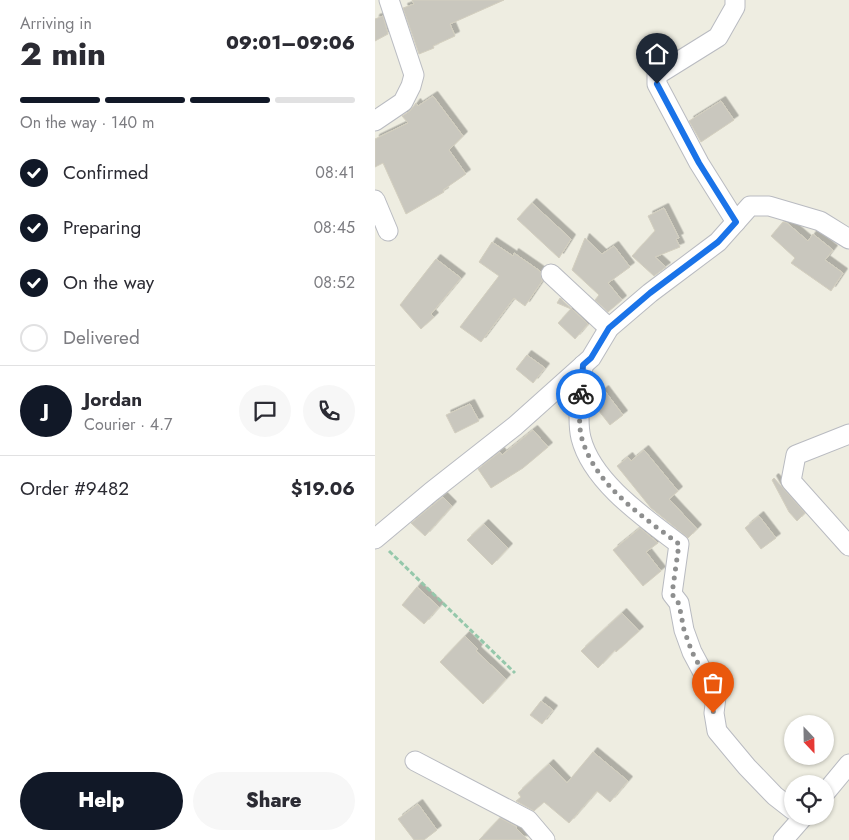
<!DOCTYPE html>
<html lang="en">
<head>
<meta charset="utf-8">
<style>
	:root { --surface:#fff; --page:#f7f7f7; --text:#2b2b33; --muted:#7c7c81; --line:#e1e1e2; --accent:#111827 }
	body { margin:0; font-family:Jost,sans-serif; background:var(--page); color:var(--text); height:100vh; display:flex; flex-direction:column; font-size:19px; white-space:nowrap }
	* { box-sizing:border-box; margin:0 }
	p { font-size:16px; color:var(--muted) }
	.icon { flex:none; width:28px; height:28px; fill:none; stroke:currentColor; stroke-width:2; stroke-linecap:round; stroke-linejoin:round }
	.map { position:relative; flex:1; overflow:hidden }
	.details { display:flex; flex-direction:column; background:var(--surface); width:375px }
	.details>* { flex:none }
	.needle { width:32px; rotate:158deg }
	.tools { position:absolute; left:409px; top:715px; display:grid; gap:10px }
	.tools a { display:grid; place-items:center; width:50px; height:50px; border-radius:50%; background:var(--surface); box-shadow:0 1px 4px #0004; font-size:25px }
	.pin { position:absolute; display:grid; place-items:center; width:42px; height:42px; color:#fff; margin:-51px -21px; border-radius:50% 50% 50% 0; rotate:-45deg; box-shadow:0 0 5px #0007 }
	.pin .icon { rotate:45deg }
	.courier { position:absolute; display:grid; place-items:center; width:50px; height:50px; margin:-25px; border:4px solid #1a73e8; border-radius:50%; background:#fff; color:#222; box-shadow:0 1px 6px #0007 }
	.overview em { font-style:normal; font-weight:800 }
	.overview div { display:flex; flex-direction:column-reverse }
	.overview { display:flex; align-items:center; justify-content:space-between; height:85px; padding:0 20px }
	h1 { font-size:32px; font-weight:800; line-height:38px }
	.bar { display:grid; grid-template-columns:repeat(4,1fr); gap:8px 5px; align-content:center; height:60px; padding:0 20px }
	.bar i { height:6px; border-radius:4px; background:var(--line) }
	.bar .on { background:var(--accent) }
	.bar p { grid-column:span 4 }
	.line { display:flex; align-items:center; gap:12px; padding:0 20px; border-top:1px solid var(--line) }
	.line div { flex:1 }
	.round { display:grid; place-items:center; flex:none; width:52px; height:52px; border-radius:26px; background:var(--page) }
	ol { padding:0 20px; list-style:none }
	li { display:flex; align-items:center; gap:15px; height:55px }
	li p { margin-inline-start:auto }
	li .icon { padding:5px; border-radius:50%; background:var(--accent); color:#fff; stroke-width:4 }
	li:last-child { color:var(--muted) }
	li i { width:28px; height:28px; border:2px solid var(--line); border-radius:50% }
	.primary-button { display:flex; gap:10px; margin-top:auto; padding:10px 20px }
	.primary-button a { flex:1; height:58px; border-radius:30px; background:var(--accent); color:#fff; font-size:20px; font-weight:800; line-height:58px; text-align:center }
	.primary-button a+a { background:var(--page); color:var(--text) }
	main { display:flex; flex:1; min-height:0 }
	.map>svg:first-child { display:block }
</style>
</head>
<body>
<main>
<section class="details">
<div class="overview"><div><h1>2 min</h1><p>Arriving in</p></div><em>09:01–09:06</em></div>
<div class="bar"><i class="on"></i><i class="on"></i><i class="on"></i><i></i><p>On the way · 140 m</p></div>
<ol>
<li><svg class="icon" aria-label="check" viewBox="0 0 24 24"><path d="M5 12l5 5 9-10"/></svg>Confirmed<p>08:41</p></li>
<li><svg class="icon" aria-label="check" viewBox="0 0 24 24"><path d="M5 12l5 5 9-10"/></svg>Preparing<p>08:45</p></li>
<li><svg class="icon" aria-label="check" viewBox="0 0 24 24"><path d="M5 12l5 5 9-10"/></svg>On the way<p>08:52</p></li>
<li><i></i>Delivered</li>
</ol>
<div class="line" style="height:90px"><b class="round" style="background:var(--accent);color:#fff">J</b><div><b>Jordan</b><p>Courier · 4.7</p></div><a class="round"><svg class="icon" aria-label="chat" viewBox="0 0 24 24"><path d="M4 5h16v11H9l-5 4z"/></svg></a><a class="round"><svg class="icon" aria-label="phone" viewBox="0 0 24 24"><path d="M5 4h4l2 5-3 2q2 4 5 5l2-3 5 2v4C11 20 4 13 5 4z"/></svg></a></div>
<div class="line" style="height:65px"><div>Order #9482</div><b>$19.06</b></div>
<div class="primary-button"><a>Help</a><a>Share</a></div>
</section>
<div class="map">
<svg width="474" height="840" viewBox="0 0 474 840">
	<defs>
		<filter id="shadow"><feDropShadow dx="4.5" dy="-4.5" stdDeviation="0" flood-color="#0004"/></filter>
	</defs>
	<rect width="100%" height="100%" fill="#eeede1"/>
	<g fill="#c9c7be" stroke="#d3cfbf" filter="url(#shadow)">
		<polygon points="37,0 129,0 75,24 80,36 58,46 59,48 44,54 28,8 39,4"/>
		<polygon points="8,16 13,34 0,41 0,19"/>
		<polygon points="58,96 88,136 74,150 91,174 68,190 69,192 31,214 8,163 0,167 0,139 33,123 27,116 35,111 41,103 43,106"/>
		<polygon points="346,101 359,120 326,142 314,121"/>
		<polygon points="157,203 196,239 184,258 142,219"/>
		<polygon points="289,208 304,238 301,239 305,247 280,257 291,267 279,276 257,256 280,231 273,216"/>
		<polygon points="408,222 412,223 433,241 438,234 458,250 450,260 468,273 456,291 416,263 420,258 396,236"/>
		<polygon points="210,238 227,254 239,246 255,267 233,283 247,300 233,312 220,300 224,295 197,270"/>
		<polygon points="117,242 138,256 139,253 165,271 167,281 150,306 139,298 106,342 85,327 124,276 104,262"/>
		<polygon points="61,259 86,278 56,314 59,317 46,329 25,305"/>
		<polygon points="185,298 213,324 200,339 183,323 196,309 182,303"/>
		<polygon points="152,355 170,368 158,383 141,369"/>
		<polygon points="229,390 248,415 235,425 216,401"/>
		<polygon points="95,404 104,421 80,433 71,415"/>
		<polygon points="158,430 173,447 148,468 116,488 103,469 125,452 127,455"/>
		<polygon points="269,450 303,491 294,499 322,529 313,538 276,508 242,466 253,457 256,461"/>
		<polygon points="399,478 430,513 422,521 414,512 397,480"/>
		<polygon points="68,497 77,506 50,536 36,523"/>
		<polygon points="384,516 401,538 386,549 370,528"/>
		<polygon points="109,524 133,548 117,565 92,540"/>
		<polygon points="265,528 283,543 271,552 286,571 268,586 238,550"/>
		<polygon points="42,587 64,607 49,624 27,605"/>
		<polygon points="247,613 264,631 241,652 240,650 223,668 206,651"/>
		<polygon points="90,636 103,649 101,651 131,679 108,704 65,662"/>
		<polygon points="166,701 178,710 167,724 155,715"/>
		<polygon points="218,752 253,781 235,802 222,791 194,823 169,802 159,811 141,801 146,797 143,793 174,764 192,783"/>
		<polygon points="43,804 62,830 49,840 39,840 23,819"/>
		<polygon points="125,818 142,827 141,828 153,840 104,840"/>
	</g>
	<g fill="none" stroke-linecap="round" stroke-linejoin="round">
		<defs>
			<g id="street">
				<polyline points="360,0 360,7 343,37 282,75 282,84 324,163 361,222"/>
				<polyline points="0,121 28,102 36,86 39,75 14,0"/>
				<polyline points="0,200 13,231"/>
				<polyline points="176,274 234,328"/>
				<path d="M208,365C207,387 201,417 206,438C217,482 270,518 304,544L297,594L304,603L309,630L317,652L341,697L339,713L342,731L372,767L400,796L418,810"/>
				<polyline points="474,434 421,455 416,481 474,546"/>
				<polyline points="0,539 56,492 140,426 216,358 234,328 275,293 343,242 375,206 394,206 445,221 474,239"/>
				<polyline points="40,761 153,820 170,840"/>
				<polyline points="450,793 474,764"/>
				<polyline points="408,840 429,816"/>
			</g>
		</defs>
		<use href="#street" stroke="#b9bbc1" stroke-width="21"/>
		<polyline stroke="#95c8ab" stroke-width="3" stroke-dasharray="5 2.5" stroke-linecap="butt" points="14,551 140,673"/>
		<use href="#street" stroke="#fff" stroke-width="19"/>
	</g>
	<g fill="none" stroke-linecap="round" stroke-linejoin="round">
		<path stroke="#8e8f8f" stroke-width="5" stroke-dasharray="0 9" d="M206,394C205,408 203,425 207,439C221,486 267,516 304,544L297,594L304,604L309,630L317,652L341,697L338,713"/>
		<polyline stroke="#1a73e8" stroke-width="6" points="206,394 208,365 216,358 234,328 275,293 343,242 361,222 324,163 282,84"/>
	</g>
</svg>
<div class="tools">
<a><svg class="needle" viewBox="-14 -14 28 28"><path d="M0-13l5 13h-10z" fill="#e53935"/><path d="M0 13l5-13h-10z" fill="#7c7c81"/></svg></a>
<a><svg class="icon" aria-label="locate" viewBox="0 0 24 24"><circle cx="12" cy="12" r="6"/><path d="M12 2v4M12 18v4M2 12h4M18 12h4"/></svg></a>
</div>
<div class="pin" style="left:338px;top:713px;background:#ea580c"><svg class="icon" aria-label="bag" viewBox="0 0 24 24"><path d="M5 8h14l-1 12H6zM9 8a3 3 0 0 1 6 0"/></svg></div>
<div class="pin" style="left:282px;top:84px;background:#1f2937"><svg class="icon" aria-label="home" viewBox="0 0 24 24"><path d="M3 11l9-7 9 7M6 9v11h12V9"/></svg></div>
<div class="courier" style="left:206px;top:394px"><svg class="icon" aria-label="bike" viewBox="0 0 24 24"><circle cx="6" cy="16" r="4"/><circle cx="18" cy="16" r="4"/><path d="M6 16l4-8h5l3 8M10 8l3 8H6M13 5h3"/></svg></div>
</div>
</main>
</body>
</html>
